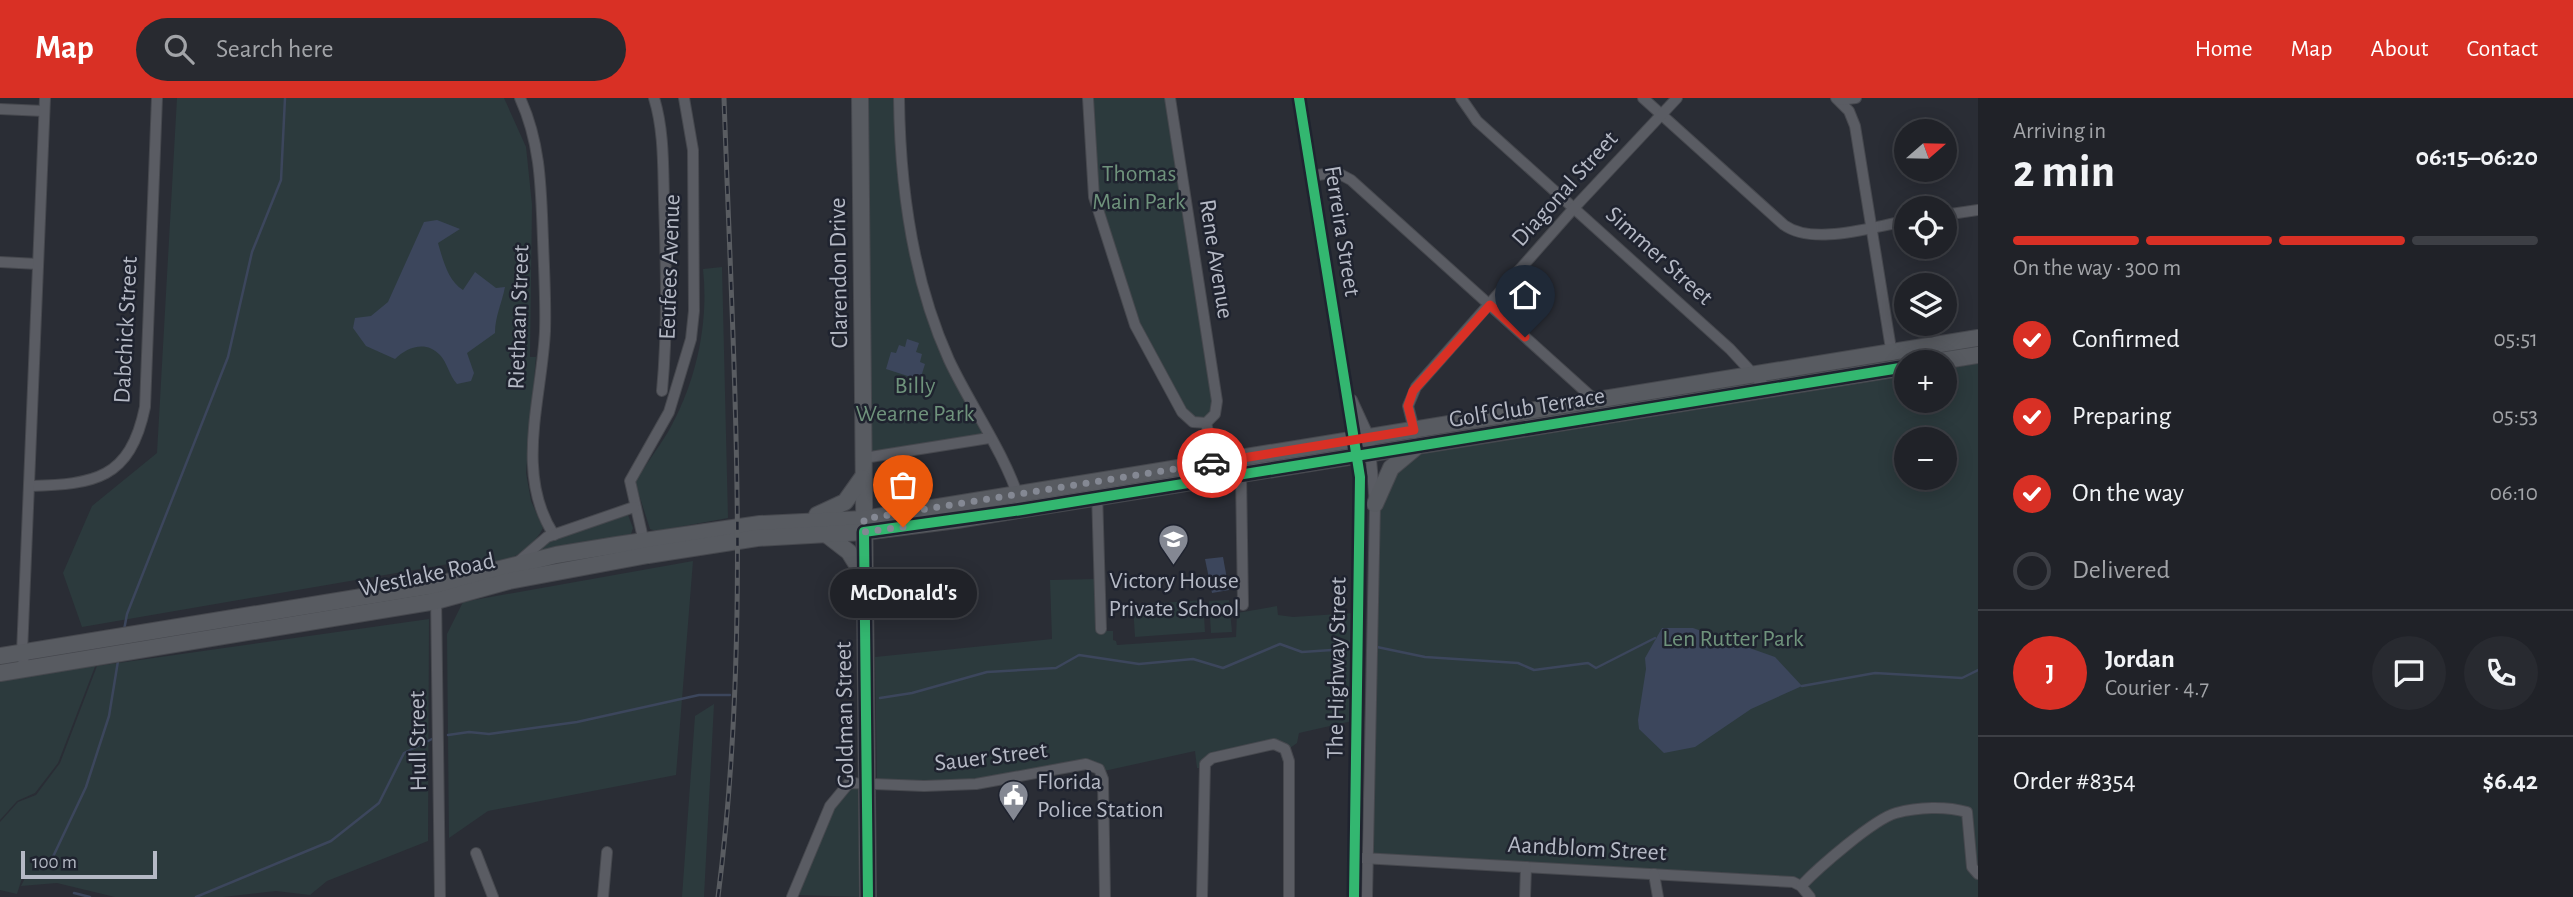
<!DOCTYPE html>
<html lang="en">
<head>
<meta charset="utf-8">
<style>
	:root { --surface:#202228; --page:#282a30; --text:#f1f3f6; --muted:#a2a4a8; --line:#3d3f45; --accent:#d93025 }
	body { margin:0; font-family:"Alegreya Sans",sans-serif; background:var(--page); color:var(--text); height:100vh; display:flex; flex-direction:column; font-size:26px; white-space:nowrap }
	* { box-sizing:border-box; margin:0 }
	p { font-size:23px; color:var(--muted) }
	.icon { flex:none; width:38px; height:38px; fill:none; stroke:currentColor; stroke-width:2; stroke-linecap:round; stroke-linejoin:round }
	.map { position:relative; flex:1; overflow:hidden }
	.panel { display:flex; flex-direction:column; background:var(--surface); width:595px }
	.panel>* { flex:none }
	.needle { width:46px; rotate:70deg }
	.tools { position:absolute; left:1894px; top:21px; display:grid; gap:14px }
	.tools a { display:grid; place-items:center; width:63px; height:63px; border-radius:50%; background:var(--surface); box-shadow:0 4px 18px #0003,0 0 0 2px var(--line); font-size:35px }
	.scale { position:absolute; left:21px; bottom:18px; width:136px; box-sizing:border-box; padding-left:7px; border:4px solid #b5b9c5; border-top:0; font-size:19px; line-height:24px; white-space:nowrap; color:#b5b9c5; -webkit-text-stroke:5px #1f232f; paint-order:stroke }
	.pin { position:absolute; display:grid; place-items:center; width:60px; height:60px; color:#fff; margin:-72px -30px; border-radius:50% 50% 50% 0; rotate:-45deg; box-shadow:0 0 7px #0007 }
	.pin .icon { rotate:45deg }
	.courier { position:absolute; display:grid; place-items:center; width:70px; height:70px; margin:-35px; border:5px solid #d93025; border-radius:50%; background:#fff; color:#222; box-shadow:0 2px 9px #0007 }
	.bubble { position:absolute; height:49px; border-radius:24px; background:var(--surface); box-shadow:0 4px 18px #0003,0 0 0 2px var(--line); font-size:23px; font-weight:600; line-height:49px; text-align:center }
	.overview em { font-style:normal; font-weight:600 }
	.overview div { display:flex; flex-direction:column-reverse }
	.overview { display:flex; align-items:center; justify-content:space-between; height:119px; padding:0 35px }
	h1 { font-size:46px; font-weight:600; line-height:52px }
	.bar { display:grid; grid-template-columns:repeat(4,1fr); gap:10px 7px; align-content:center; height:84px; padding:0 35px }
	.bar i { height:9px; border-radius:5px; background:var(--line) }
	.bar .active { background:var(--accent) }
	.bar p { grid-column:span 4 }
	.line { display:flex; align-items:center; gap:18px; padding:0 35px; border-top:2px solid var(--line) }
	.line div { flex:1 }
	.round { display:grid; place-items:center; flex:none; width:74px; height:74px; border-radius:37px; background:var(--page) }
	ol { padding:0 35px; list-style:none }
	li { display:flex; align-items:center; gap:21px; height:77px }
	li p { margin-inline-start:auto }
	li .icon { padding:7px; border-radius:50%; background:var(--accent); color:#fff; stroke-width:4 }
	li:last-child { color:var(--muted) }
	li i { width:38px; height:38px; border:4px solid var(--line); border-radius:50% }
	header { display:flex; align-items:center; gap:42px; box-sizing:border-box; height:98px; padding:0 35px; background:var(--accent); color:#fff }
	header strong { font-size:33px }
	nav { display:flex; gap:38px; margin-inline-start:auto; font-size:24px }
	.search { width:490px; height:63px; background:var(--page); display:flex; align-items:center; gap:18px; box-sizing:border-box; padding:0 24px; border-radius:38px; color:var(--muted); font-size:26px }
	main { display:flex; flex:1; min-height:0 }
	.map>svg:first-child { display:block }
</style>
</head>
<body>
<header>
<strong>Map</strong>
<div class="search"><svg class="icon" aria-label="search" viewBox="0 0 24 24"><circle cx="10" cy="10" r="6"/><path d="M15 15l6 6"/></svg>Search here</div>
<nav><a>Home</a><a>Map</a><a>About</a><a>Contact</a></nav>
</header>
<main>
<div class="map">
<svg width="1978" height="799" viewBox="0 0 1978 799">
	<rect width="100%" height="100%" fill="#2a2d35"/>
	<g fill="#2c3a3d" fill-rule="evenodd">
		<path d="M177,0H504L526,49L532,107L530,259H536L526,375L531,403L543,430C527,460 501,464 471,473L466,463L82,529L63,475L92,408L157,355Z"/>
		<polygon points="864,0 896,0 910,154 985,338 869,357"/>
		<polygon points="1091,0 1166,0 1214,308 1207,321 1190,319 1146,244 1098,100"/>
		<path d="M722,169L728,420L656,433L650,431L635,384C645,367 658,351 668,334C696,285 709,226 703,171Z"/>
		<path d="M1978,262V799H1813L1804,786L1371,757L1378,406L1386,384L1410,357L1906,274V303H1944V267ZM1906,341H1944V380H1906Z"/>
		<polygon points="628,417 633,430 631,436 536,454 544,445"/>
		<polygon points="693,463 676,677 488,713 449,740 447,536 463,504"/>
		<polygon points="1097,481 1104,533 1113,533 1113,542 1116,543 1117,547 1236,539 1237,515 1277,508 1278,517 1293,519 1353,515 1352,623 1299,635 1297,645 1290,650 1285,646 1205,661 1199,670 1197,670 1195,653 1104,673 1101,669 975,683 877,683 875,559 1052,541 1050,482"/>
		<polygon points="1203,502 1205,534 1135,539 1133,507"/>
		<polygon points="1229,502 1232,534 1211,535 1209,503"/>
		<polygon points="429,521 428,743 327,783 310,797 276,793 223,799 115,799 57,785 21,788 25,780 23,777 17,796 0,792 0,724 18,704 36,697 60,665 97,568"/>
		<polygon points="96,566 58,665 35,695 17,703 0,722 0,582"/>
		<polygon points="714,606 704,799 682,799 695,618"/>
		<polygon points="862,688 863,799 796,797 832,710 846,691"/>
	</g>
	<g fill="#3c465c">
		<path d="M437,122L460,131L438,145C443,162 448,183 463,192L475,174L496,190L505,189C502,205 495,218 495,235L467,255L474,275L471,283L457,286C449,277 447,264 440,257C426,242 407,249 395,261L366,248L353,230L355,220L371,218L388,204L424,124Z"/>
		<polygon points="907,241 919,245 916,254 922,256 920,264 925,266 920,282 886,271 891,254 896,255 899,247 905,249"/>
		<polygon points="1223,459 1229,492 1212,495 1205,461"/>
		<polygon points="1662,530 1693,530 1775,559 1802,588 1751,611 1695,649 1664,655 1639,631 1638,622 1646,571 1645,560"/>
	</g>
	<g fill="none" stroke-linecap="round" stroke-linejoin="round">
		<g stroke="#3c465c" stroke-width="2.5">
			<polyline points="124,532 127,516 228,259 252,154 281,82 285,0"/>
			<polyline points="1377,549 1425,559 1518,565 1534,572 1588,565 1596,570 1655,540"/>
			<polyline points="1802,588 1875,575 1962,580 1978,572"/>
			<polyline points="880,600 912,595 987,574 1056,570 1079,557 1139,566 1193,561 1223,570 1280,546 1302,554 1332,552"/>
			<polyline points="448,637 469,634 489,636 577,624 699,597 730,597"/>
			<polyline points="51,763 86,689 109,618 118,563"/>
			<polyline points="74,795 90,799"/>
			<polyline points="196,799 331,743 379,705 404,655 432,641"/>
		</g>
		<defs>
			<g id="street">
				<path d="M520,0C541,46 541,91 543,142C544,172 546,203 545,233C542,300 514,376 554,437"/>
				<path d="M654,0C664,32 663,68 664,101C666,165 668,229 662,293"/>
				<path d="M899,0C900,89 912,180 949,262C970,307 1004,354 1019,401"/>
				<polyline points="1088,0 1094,99 1135,227 1182,314 1193,324 1206,325 1219,380"/>
				<polyline points="1170,0 1217,303 1215,316 1206,325"/>
				<polyline points="1299,0 1360,379 1354,799"/>
				<polyline points="1461,0 1477,23 1730,251 1767,291"/>
				<path d="M1643,0L1784,127C1813,148 1871,129 1906,123"/>
				<polyline points="1836,0 1849,13 1855,28 1892,257"/>
				<polyline points="1839,2 1856,0"/>
				<polyline points="0,11 44,13"/>
				<polyline points="1312,78 1336,74 1351,82 1596,303"/>
				<polyline points="1944,117 1978,112"/>
				<polyline points="0,164 38,166"/>
				<polyline points="1352,302 1369,339 1375,406 1367,799"/>
				<polyline points="1415,335 1408,308 1416,289 1574,110 1677,0"/>
				<polyline points="864,360 989,340"/>
				<polyline points="1241,376 1243,507"/>
				<path d="M30,388C94,386 130,382 145,309L157,0"/>
				<polyline points="1097,394 1101,531"/>
				<polyline points="645,449 630,383 669,314 691,241 694,213 693,52 684,0"/>
				<polyline points="518,464 547,439 634,409"/>
				<polyline points="436,497 440,799"/>
				<polyline points="25,571 22,555 45,0"/>
				<polyline points="476,755 493,799"/>
				<polyline points="1362,760 1793,784 1801,788 1810,799"/>
				<polyline points="1654,776 1658,799"/>
				<path d="M1801,788C1818,770 1874,721 1896,715C1918,709 1946,708 1967,714L1972,769L1978,776"/>
				<polyline points="603,799 607,754"/>
				<polyline points="792,799 830,708 849,685 924,688 976,686 1086,666 1099,671 1103,681 1105,799"/>
				<polyline points="1202,799 1205,666 1212,660 1274,646 1285,651 1289,663 1289,799"/>
				<polyline points="1525,799 1526,769"/>
			</g>
			<g id="secondary">
				<polyline points="860,0 868,799"/>
				<polyline points="1934,264 1978,257"/>
				<polyline points="1375,406 1391,370 1415,350"/>
				<polyline points="817,417 845,404 862,380"/>
				<polyline points="827,437 849,454 864,478"/>
				<polyline points="0,558 435,487 556,457 617,447 760,426 864,421 1978,240"/>
				<polyline points="0,575 436,503 509,483 648,457 757,440 864,434 957,422 1906,269"/>
			</g>
		</defs>
		<use href="#street" stroke="#46484e" stroke-width="12"/>
		<use href="#secondary" stroke="#46484e" stroke-width="18"/>
		<use href="#street" stroke="#5a5c63" stroke-width="10"/>
		<use href="#secondary" stroke="#585b61" stroke-width="16"/>
		<defs>
			<path id="rail" d="M718,799C752,534 733,266 724,0"/>
		</defs>
		<use href="#rail" stroke="#595c61" stroke-width="5"/>
		<use href="#rail" stroke="#1f232f" stroke-width="2.5" stroke-dasharray="8" stroke-linecap="butt"/>
		<defs>
			<g id="cycleway">
				<polyline points="1299,0 1360,379 1354,799"/>
				<polyline points="868,799 864,434 1022,412 1906,269"/>
			</g>
		</defs>
		<use href="#cycleway" stroke="#1f232f" stroke-width="15"/>
		<use href="#cycleway" stroke="#33b770" stroke-width="10"/>
	</g>
	<g fill="none" stroke-linecap="round" stroke-linejoin="round">
		<polyline stroke="#848893" stroke-width="7" stroke-dasharray="0 12.6" points="903,429 864,434 864,421 1212,365"/>
		<polyline stroke="#d93025" stroke-width="9" points="1212,365 1414,332 1408,308 1413,293 1490,207 1525,239"/>
	</g>
	<defs>
		<symbol id="school-pin" viewBox="-11 -11 22 30"><path d="M0 17L-7.5 6A9.5 9.5 0 1 1 7.5 6Z" fill="#848893" stroke="#1f232f"/><path d="M0-5L7-2L0 1L-7-2ZM-4 1L0 2.5L4 1V4Q0 6-4 4Z" fill="#fff"/></symbol>
		<symbol id="civic-pin" viewBox="-11 -11 22 30"><path d="M0 17L-7.5 6A9.5 9.5 0 1 1 7.5 6Z" fill="#848893" stroke="#1f232f"/><path d="M-.6-6.5H3V-4.5H.6V-3L4-1V1h2V6H-6V1h2V-1L-.6-3ZM-1.2 2.5V6h2.4V2.5Z" fill="#fff"/></symbol>
	</defs>
	<g fill-rule="evenodd">
		<use href="#school-pin" x="1156" y="424" width="35" height="47"/>
		<use href="#civic-pin" x="996" y="680" width="35" height="47"/>
	</g>
	<g text-anchor="middle" dominant-baseline="central" stroke-width="5" stroke-linejoin="round" paint-order="stroke">
		<g font-size="24" fill="#6f937c" stroke="#1f232f">
			<text x="1139" y="76">Thomas<tspan x="1139" dy="28">Main Park</tspan></text>
			<text x="915" y="288">Billy<tspan x="915" dy="28">Wearne Park</tspan></text>
			<text x="1733" y="541">Len Rutter Park</text>
		</g>
		<g font-size="24" fill="#b5b9c5" stroke="#1f232f">
			<text transform="translate(1565 91) rotate(-48)">Diagonal Street</text>
			<text transform="translate(1342 133) rotate(81)">Ferreira Street</text>
			<text transform="translate(1659 158) rotate(42)">Simmer Street</text>
			<text transform="translate(1216 161) rotate(81)">Rene Avenue</text>
			<text transform="translate(670 169) rotate(-88)">Eeufees Avenue</text>
			<text transform="translate(839 175) rotate(-91)">Clarendon Drive</text>
			<text transform="translate(519 219) rotate(-88)">Riethaan Street</text>
			<text transform="translate(126 232) rotate(-87)">Dabchick Street</text>
			<text transform="translate(1527 310) rotate(-9)">Golf Club Terrace</text>
			<text transform="translate(427 477) rotate(-12)">Westlake Road</text>
			<text transform="translate(1337 570) rotate(-89)">The Highway Street</text>
			<text transform="translate(845 617) rotate(-91)">Goldman Street</text>
			<text transform="translate(418 643) rotate(-91)">Hull Street</text>
			<text transform="translate(991 659) rotate(-7)">Sauer Street</text>
			<text transform="translate(1587 751) rotate(3)">Aandblom Street</text>
		</g>
		<g font-size="24" fill="#b5b9c5" stroke="#1f232f">
			<text x="1174" y="483">Victory House<tspan x="1174" dy="28">Private School</tspan></text>
			<text x="1037" y="684" text-anchor="start">Florida<tspan x="1037" dy="28">Police Station</tspan></text>
		</g>
	</g>
</svg>
<div class="tools">
<a><svg class="needle" viewBox="-14 -14 28 28"><path d="M0-13l5 13h-10z" fill="#e53935"/><path d="M0 13l5-13h-10z" fill="#a2a4a8"/></svg></a>
<a><svg class="icon" aria-label="locate" viewBox="0 0 24 24"><circle cx="12" cy="12" r="6"/><path d="M12 2v4M12 18v4M2 12h4M18 12h4"/></svg></a>
<a><svg class="icon" aria-label="layers" viewBox="0 0 24 24"><path d="M12 4l9 5-9 5-9-5zM3 14l9 5 9-5"/></svg></a>
<a>+</a>
<a>−</a>
</div>
<div class="scale">100 m</div>
<div class="pin" style="left:903px;top:429px;background:#ea580c"><svg class="icon" aria-label="bag" viewBox="0 0 24 24"><path d="M5 8h14l-1 12H6zM9 8a3 3 0 0 1 6 0"/></svg></div>
<div class="pin" style="left:1525px;top:239px;background:#1f2937"><svg class="icon" aria-label="home" viewBox="0 0 24 24"><path d="M3 11l9-7 9 7M6 9v11h12V9"/></svg></div>
<div class="courier" style="left:1212px;top:365px"><svg class="icon" aria-label="car" viewBox="0 0 24 24"><path d="M5 17H2v-5l4-1 3-4h7l3 4 3 1v5h-3M9 17h6M6 11h13"/><circle cx="7" cy="17" r="2"/><circle cx="17" cy="17" r="2"/></svg></div>
<div class="bubble" style="left:830px;top:471px;width:147px">McDonald's</div>
</div>
<section class="panel">
<div class="overview"><div><h1>2 min</h1><p>Arriving in</p></div><em>06:15–06:20</em></div>
<div class="bar"><i class="active"></i><i class="active"></i><i class="active"></i><i></i><p>On the way · 300 m</p></div>
<ol>
<li><svg class="icon" aria-label="check" viewBox="0 0 24 24"><path d="M5 12l5 5 9-10"/></svg>Confirmed<p>05:51</p></li>
<li><svg class="icon" aria-label="check" viewBox="0 0 24 24"><path d="M5 12l5 5 9-10"/></svg>Preparing<p>05:53</p></li>
<li><svg class="icon" aria-label="check" viewBox="0 0 24 24"><path d="M5 12l5 5 9-10"/></svg>On the way<p>06:10</p></li>
<li><i></i>Delivered</li>
</ol>
<div class="line" style="height:126px"><b class="round" style="background:var(--accent);color:#fff">J</b><div><b>Jordan</b><p>Courier · 4.7</p></div><a class="round"><svg class="icon" aria-label="chat" viewBox="0 0 24 24"><path d="M4 5h16v11H9l-5 4z"/></svg></a><a class="round"><svg class="icon" aria-label="phone" viewBox="0 0 24 24"><path d="M5 4h4l2 5-3 2q2 4 5 5l2-3 5 2v4C11 20 4 13 5 4z"/></svg></a></div>
<div class="line" style="height:91px"><div>Order #8354</div><b>$6.42</b></div>
</section>
</main>
</body>
</html>
